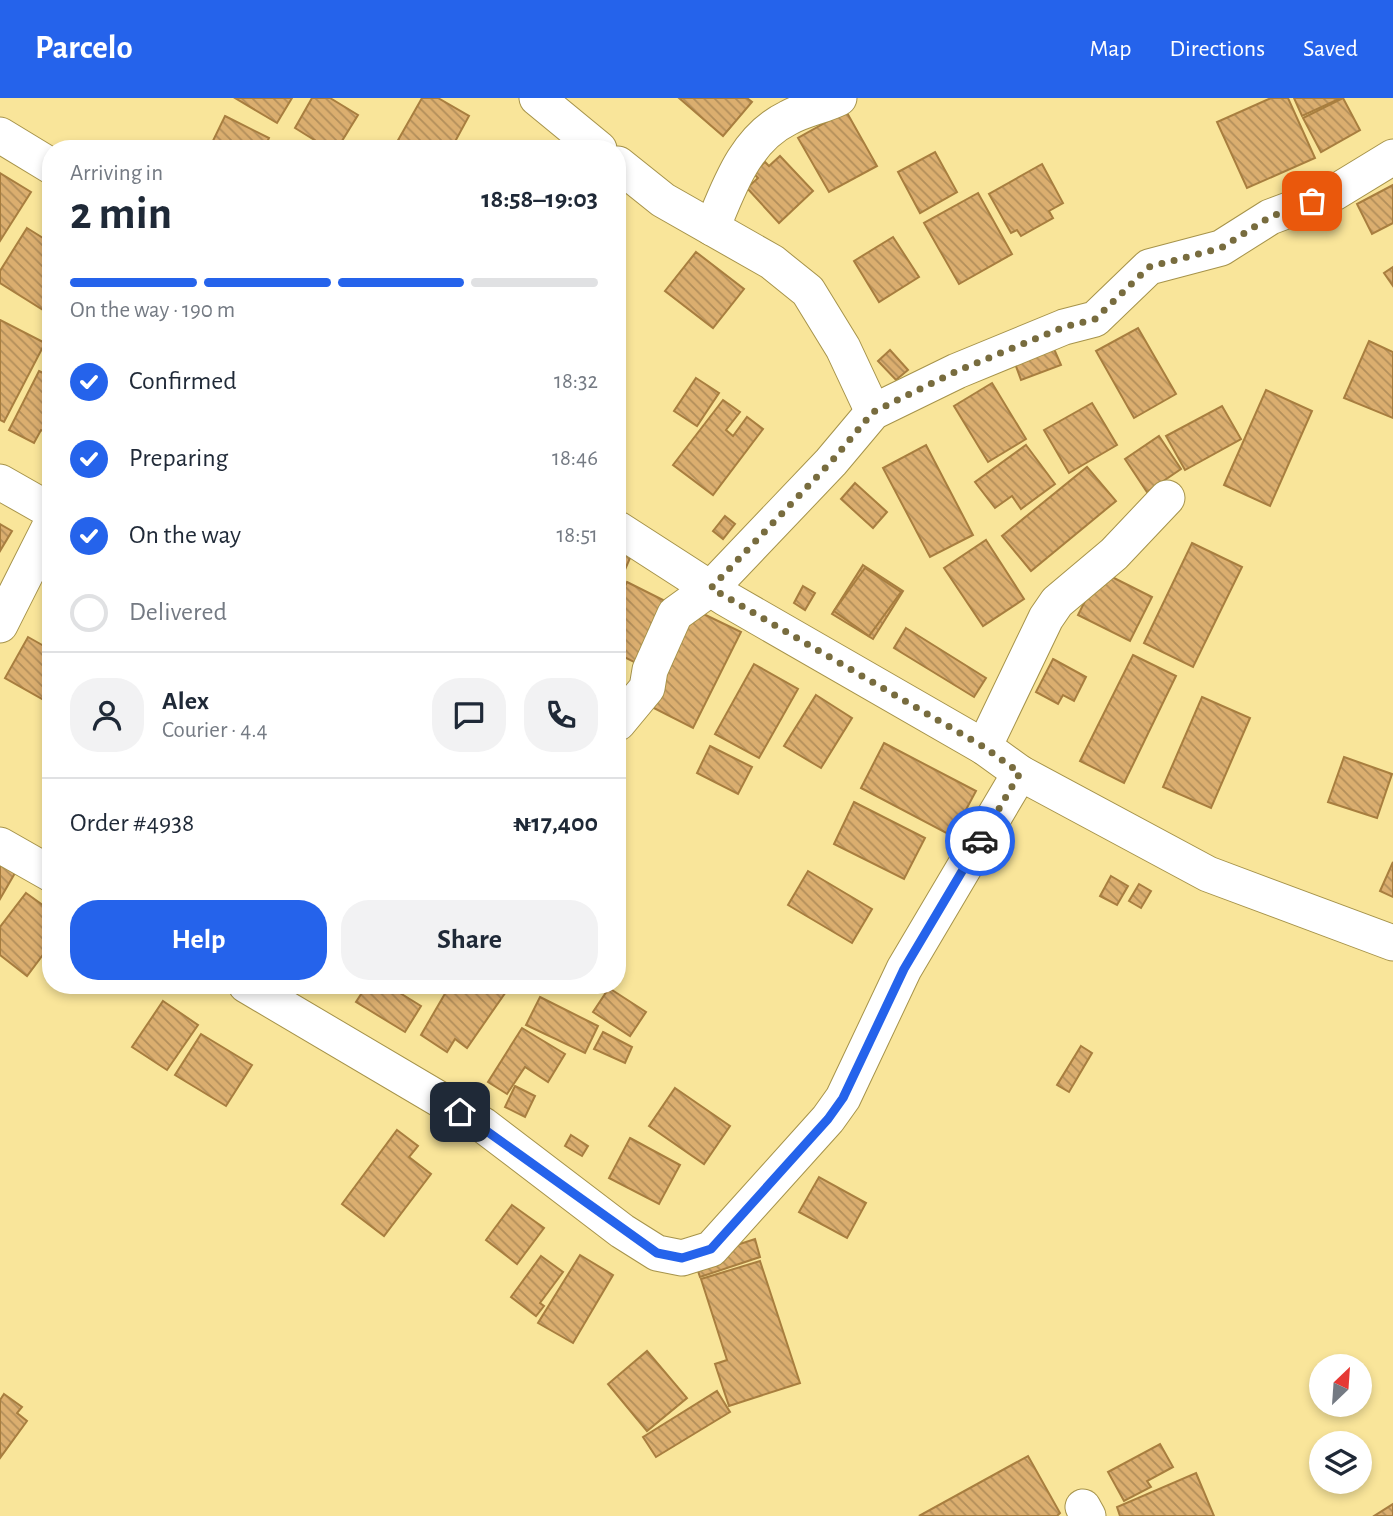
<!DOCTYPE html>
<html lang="en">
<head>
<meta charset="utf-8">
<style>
	:root { --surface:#fff; --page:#f2f2f3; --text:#1f2937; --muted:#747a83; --line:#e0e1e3; --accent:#2563eb }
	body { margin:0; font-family:"Alegreya Sans",sans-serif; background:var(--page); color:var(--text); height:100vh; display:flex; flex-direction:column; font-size:26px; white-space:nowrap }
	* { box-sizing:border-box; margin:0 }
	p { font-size:23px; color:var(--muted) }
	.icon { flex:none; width:38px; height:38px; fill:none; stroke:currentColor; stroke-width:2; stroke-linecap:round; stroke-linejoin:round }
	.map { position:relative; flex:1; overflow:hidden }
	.sheet { position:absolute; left:42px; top:42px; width:584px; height:854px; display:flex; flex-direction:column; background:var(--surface); border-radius:28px; box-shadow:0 4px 10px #0003 }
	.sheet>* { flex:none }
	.needle { width:46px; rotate:25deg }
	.tools { position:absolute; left:1309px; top:1256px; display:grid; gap:14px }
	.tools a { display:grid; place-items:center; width:63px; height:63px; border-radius:50%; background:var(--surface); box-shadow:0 4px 10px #0003; font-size:35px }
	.pin { position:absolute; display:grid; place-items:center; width:60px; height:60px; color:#fff; margin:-30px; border-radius:14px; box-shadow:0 4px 10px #0006 }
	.courier { position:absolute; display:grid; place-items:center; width:70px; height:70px; margin:-35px; border:5px solid #2563eb; border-radius:50%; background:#fff; color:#222; box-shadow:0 2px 9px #0007 }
	.summary em { font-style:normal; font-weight:700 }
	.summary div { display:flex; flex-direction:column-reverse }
	.summary { display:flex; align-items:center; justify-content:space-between; height:119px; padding:0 28px }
	h1 { font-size:46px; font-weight:700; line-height:52px }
	.bar { display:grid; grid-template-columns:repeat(4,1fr); gap:10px 7px; align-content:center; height:84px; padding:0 28px }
	.bar i { height:9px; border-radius:5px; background:var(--line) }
	.bar .on { background:var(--accent) }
	.bar p { grid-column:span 4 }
	.line { display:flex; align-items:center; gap:18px; padding:0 28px; border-top:2px solid var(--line) }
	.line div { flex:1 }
	.round { display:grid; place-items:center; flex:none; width:74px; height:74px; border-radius:28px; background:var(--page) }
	ol { padding:0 28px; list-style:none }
	li { display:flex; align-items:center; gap:21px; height:77px }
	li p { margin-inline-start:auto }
	li .icon { padding:7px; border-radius:50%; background:var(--accent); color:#fff; stroke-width:4 }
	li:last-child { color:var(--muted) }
	li i { width:38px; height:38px; border:4px solid var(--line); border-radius:50% }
	.button { display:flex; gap:14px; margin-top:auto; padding:14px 28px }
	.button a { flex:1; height:80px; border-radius:28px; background:var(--accent); color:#fff; font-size:28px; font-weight:700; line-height:80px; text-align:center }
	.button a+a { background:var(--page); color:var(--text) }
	header { display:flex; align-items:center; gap:42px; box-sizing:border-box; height:98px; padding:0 35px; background:var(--accent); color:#fff }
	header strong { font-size:33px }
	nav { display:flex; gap:38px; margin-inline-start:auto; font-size:24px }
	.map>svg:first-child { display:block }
</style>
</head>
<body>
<header>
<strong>Parcelo</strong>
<nav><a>Map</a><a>Directions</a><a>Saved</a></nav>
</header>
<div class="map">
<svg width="1393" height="1418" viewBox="0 0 1393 1418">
	<defs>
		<pattern id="building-back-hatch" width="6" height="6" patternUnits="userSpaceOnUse" patternTransform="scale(1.75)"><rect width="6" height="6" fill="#dbae6f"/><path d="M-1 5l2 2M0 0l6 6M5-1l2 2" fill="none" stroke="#b28e5a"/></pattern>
	</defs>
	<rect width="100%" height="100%" fill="#f9e59a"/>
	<g fill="url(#building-back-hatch)" stroke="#a87e3f" stroke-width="2">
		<polygon points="235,0 292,0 277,25"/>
		<polygon points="312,0 330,0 358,17 337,51 329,51 295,30"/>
		<polygon points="422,0 438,0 469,18 451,51 393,51"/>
		<polygon points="679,0 747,0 752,4 723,38"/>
		<polygon points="1271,0 1288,0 1315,60 1247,90 1217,24"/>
		<polygon points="1294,0 1341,0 1302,18"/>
		<polygon points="1343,0 1360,32 1321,54 1303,20"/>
		<polygon points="846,13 877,68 829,94 798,40"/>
		<polygon points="225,18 269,40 264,51 209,51"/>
		<polygon points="935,54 957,94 920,115 898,74"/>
		<polygon points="780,58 813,93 779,125 747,90 758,80 753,75 765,64 769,68"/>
		<polygon points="1042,66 1063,105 1049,113 1053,120 1021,138 1017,132 1011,135 989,96"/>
		<polygon points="0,75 31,94 0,143"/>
		<polygon points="1393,87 1393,125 1372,136 1357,106"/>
		<polygon points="978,95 1012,156 959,186 924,125"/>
		<polygon points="27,130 51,145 51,217 0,185 0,173"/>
		<polygon points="893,139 919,179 879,204 854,163"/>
		<polygon points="696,154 744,191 713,230 665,193"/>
		<polygon points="1393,169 1393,188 1384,175"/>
		<polygon points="0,222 45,245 4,324 0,322"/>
		<polygon points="1138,230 1176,296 1134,320 1096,253"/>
		<polygon points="1369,243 1393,254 1393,320 1344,300"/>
		<polygon points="1054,251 1061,267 1021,282 1013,260"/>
		<polygon points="890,252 908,272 896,282 878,263"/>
		<polygon points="39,273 51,279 51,337 41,332 34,345 9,332"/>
		<polygon points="696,280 719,295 697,328 674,313"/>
		<polygon points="992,285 1026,341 988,364 954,308"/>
		<polygon points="1266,292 1312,313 1270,408 1224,387"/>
		<polygon points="723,302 740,314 726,332 733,338 747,319 763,331 713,397 673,367"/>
		<polygon points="1092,305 1117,347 1069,375 1044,332"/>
		<polygon points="1222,308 1241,341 1185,372 1166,338"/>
		<polygon points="1159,338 1181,371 1147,394 1125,361"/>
		<polygon points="926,347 973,437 930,459 883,370"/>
		<polygon points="1026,347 1055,386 1021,411 1012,398 995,410 975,384"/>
		<polygon points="1087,369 1116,403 1031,473 1002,438"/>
		<polygon points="855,385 887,414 873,430 841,401"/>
		<polygon points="725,418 735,426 723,441 713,433"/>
		<polygon points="0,426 12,433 0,453"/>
		<polygon points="986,442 1024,501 983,528 944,470"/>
		<polygon points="1192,445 1242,469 1193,569 1144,545"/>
		<polygon points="618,447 633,453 624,474 618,472"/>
		<polygon points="863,467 903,493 873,541 832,516"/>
		<polygon points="865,470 901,494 869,538 834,513"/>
		<polygon points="1100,473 1152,499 1130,543 1078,517"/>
		<polygon points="627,484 671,506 640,567 618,556 618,502"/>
		<polygon points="803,488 815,495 805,512 794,505"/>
		<polygon points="691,510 741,534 693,630 644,605"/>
		<polygon points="906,530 986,580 974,599 894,550"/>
		<polygon points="28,539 51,552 51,606 5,580"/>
		<polygon points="1133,557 1176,578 1124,685 1080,663"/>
		<polygon points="1053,561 1086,579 1074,603 1063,597 1058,606 1036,594"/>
		<polygon points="754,566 798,591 759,660 715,636"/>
		<polygon points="816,597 852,620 821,670 784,648"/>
		<polygon points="1202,599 1250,620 1211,710 1163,689"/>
		<polygon points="884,645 976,693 952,738 861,690"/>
		<polygon points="710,648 752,669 738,696 697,675"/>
		<polygon points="1344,659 1392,676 1377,720 1328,704"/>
		<polygon points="854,704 925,740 904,781 834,746"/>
		<polygon points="1393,764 1393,799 1380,793"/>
		<polygon points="1,766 15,775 0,801 0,768"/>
		<polygon points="808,773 872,811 852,845 788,807"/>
		<polygon points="1111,778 1128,788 1117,807 1100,798"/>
		<polygon points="1139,786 1151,793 1141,810 1129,803"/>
		<polygon points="26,795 51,813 51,846 27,878 0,857 0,829"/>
		<polygon points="367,887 387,887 421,908 405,934 356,904"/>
		<polygon points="450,887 510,888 467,950 455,941 447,954 421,937"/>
		<polygon points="609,890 646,914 630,938 593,914"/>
		<polygon points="540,899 598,928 585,955 526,927"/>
		<polygon points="163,903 198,927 167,972 132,949"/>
		<polygon points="522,930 565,956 548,984 525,969 507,996 488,984"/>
		<polygon points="603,934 632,949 625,965 594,951"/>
		<polygon points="201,936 252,967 226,1008 175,977"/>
		<polygon points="1081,948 1092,955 1069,994 1057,987"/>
		<polygon points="515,988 535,998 525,1019 505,1009"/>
		<polygon points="675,990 730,1028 704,1066 649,1028"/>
		<polygon points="397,1032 418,1048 409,1059 431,1076 384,1138 342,1106"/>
		<polygon points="571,1037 588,1048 582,1058 565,1048"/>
		<polygon points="630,1040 680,1067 659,1106 609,1080"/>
		<polygon points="819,1079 866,1105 847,1140 799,1114"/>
		<polygon points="512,1107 544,1130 517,1166 486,1142"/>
		<polygon points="755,1141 760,1159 700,1179 694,1161"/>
		<polygon points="580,1157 613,1177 573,1245 538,1225"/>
		<polygon points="541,1158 563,1174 540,1205 544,1208 536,1218 511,1199"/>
		<polygon points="760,1163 800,1285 729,1308 715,1266 727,1262 701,1181"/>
		<polygon points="647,1253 687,1300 647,1333 608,1286"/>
		<polygon points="717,1293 730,1314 656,1359 643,1339"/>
		<polygon points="4,1296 22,1309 17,1315 27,1323 0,1360 0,1302"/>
		<polygon points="1160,1346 1173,1369 1147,1383 1151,1389 1124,1403 1108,1374"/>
		<polygon points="1028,1358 1060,1415 1057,1418 919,1418"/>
		<polygon points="1196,1375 1214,1418 1120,1418 1117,1409"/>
		<polygon points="1393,1406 1393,1418 1374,1418"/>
	</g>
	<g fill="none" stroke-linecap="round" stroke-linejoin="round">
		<defs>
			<g id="minor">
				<polyline points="537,0 599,51"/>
				<polyline points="0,37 51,68"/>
				<polyline points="618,66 663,102 772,164 808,193 843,250 873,314"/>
				<path d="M712,130C729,89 745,41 788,20C804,11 823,8 839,0"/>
				<polyline points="0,384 51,413"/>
				<polyline points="618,431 725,500 984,649 1020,675 1208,776 1393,845"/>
				<polyline points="0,527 51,426"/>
				<polyline points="618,625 647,590 650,572 675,516 711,490 831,364 873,314 957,273 1064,229 1095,221 1149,169 1221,150 1270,119 1334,95 1393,59"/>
				<polyline points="984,649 1046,520 1057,504 1114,456 1167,400"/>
				<polyline points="0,747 51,776"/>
				<polyline points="246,887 483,1027 622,1133 657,1155 682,1160 711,1151 828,1021 843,1000 904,871 1020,675"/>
				<polyline points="1083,1409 1088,1418"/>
			</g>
		</defs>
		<use href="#minor" stroke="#a6934a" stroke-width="37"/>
		<use href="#minor" stroke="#fff" stroke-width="35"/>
	</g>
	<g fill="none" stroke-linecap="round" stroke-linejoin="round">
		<polyline stroke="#786c3e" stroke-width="7" stroke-dasharray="0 12.6" points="980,743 1020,675 984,649 711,490 831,364 873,314 957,273 1064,229 1095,221 1149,169 1221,150 1270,119 1312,103"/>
		<polyline stroke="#2563eb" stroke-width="9" points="460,1014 657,1155 682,1160 711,1151 828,1021 843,1000 904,871 980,743"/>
	</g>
</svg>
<div class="tools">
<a><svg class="needle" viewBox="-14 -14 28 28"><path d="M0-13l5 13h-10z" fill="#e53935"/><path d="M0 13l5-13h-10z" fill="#747a83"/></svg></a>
<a><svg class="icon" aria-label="layers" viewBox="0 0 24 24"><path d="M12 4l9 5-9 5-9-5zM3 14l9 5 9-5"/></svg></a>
</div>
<div class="pin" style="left:1312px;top:103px;background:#ea580c"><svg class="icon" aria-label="bag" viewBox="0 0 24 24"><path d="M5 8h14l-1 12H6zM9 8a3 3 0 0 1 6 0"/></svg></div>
<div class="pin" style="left:460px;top:1014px;background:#1f2937"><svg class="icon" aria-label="home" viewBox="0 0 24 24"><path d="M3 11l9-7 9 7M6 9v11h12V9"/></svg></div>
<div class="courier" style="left:980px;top:743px"><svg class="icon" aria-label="car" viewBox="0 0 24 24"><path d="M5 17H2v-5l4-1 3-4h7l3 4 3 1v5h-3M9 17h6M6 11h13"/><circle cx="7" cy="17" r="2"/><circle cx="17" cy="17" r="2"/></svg></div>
<section class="sheet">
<div class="summary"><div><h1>2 min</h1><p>Arriving in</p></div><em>18:58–19:03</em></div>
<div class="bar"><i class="on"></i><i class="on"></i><i class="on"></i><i></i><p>On the way · 190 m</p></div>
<ol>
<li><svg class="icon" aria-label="check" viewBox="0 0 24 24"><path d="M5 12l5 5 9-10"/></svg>Confirmed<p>18:32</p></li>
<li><svg class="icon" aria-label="check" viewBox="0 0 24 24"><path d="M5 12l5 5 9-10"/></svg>Preparing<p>18:46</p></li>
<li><svg class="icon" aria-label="check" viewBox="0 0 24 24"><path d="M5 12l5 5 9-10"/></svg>On the way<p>18:51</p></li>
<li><i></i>Delivered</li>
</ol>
<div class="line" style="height:126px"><a class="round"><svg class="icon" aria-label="person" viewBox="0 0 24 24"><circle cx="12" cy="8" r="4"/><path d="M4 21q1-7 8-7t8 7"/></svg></a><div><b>Alex</b><p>Courier · 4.4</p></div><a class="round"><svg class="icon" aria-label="chat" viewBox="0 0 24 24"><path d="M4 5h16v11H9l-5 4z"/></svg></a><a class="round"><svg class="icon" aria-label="phone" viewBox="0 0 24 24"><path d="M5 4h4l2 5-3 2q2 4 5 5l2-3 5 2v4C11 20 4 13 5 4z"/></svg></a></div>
<div class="line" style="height:91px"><div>Order #4938</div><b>₦17,400</b></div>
<div class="button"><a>Help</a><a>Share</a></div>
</section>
</div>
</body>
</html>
